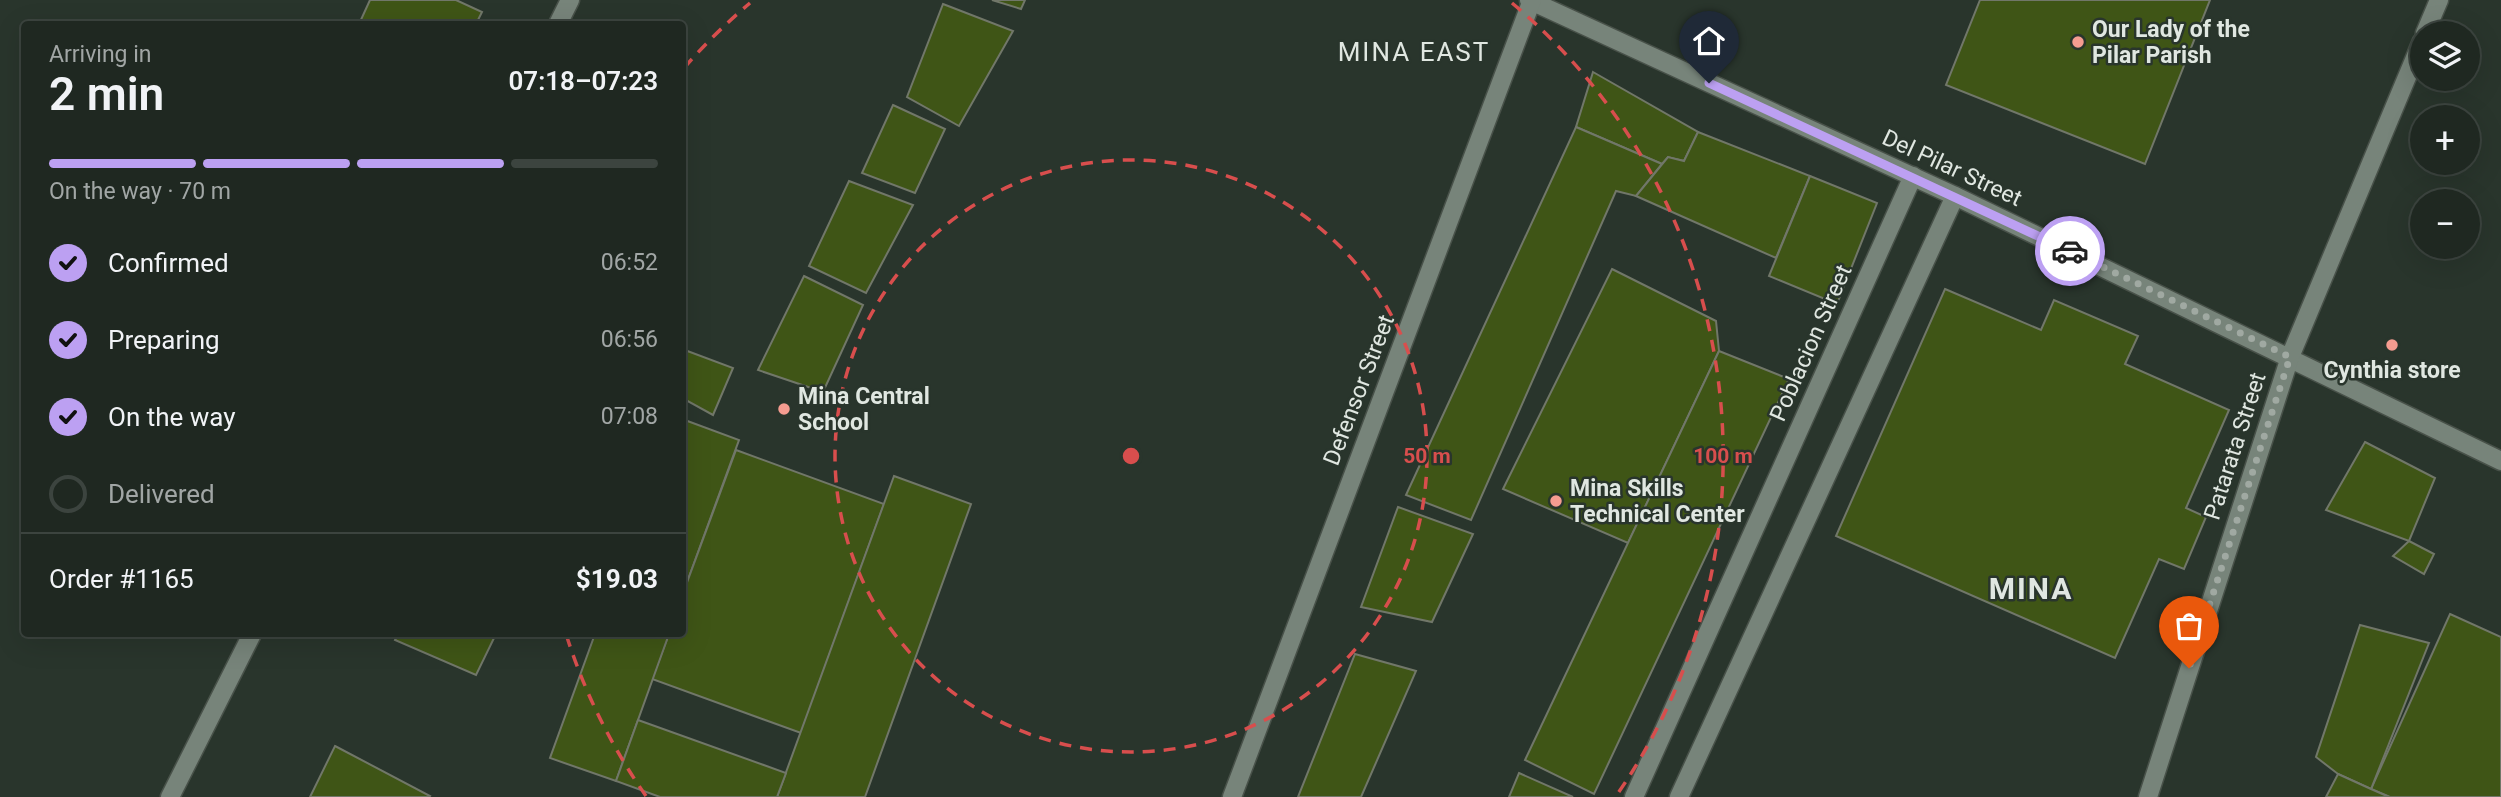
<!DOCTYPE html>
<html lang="en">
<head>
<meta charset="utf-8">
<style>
	:root { --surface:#1f2821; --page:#27302a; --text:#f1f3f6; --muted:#a1a6a5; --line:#3c443f; --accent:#bca0f2 }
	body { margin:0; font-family:Roboto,sans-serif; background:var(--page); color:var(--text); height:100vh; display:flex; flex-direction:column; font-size:26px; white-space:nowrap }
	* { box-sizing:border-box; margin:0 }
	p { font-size:23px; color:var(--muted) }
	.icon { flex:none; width:38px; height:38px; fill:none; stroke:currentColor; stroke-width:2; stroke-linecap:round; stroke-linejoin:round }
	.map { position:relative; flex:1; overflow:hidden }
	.details { position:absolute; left:21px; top:21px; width:665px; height:616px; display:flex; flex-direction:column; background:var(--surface); border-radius:7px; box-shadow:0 7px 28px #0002,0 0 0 2px var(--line) }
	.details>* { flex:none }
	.fabs { position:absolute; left:2410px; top:21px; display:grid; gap:14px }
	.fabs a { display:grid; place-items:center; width:70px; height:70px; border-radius:50%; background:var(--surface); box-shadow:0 7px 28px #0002,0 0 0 2px var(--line); font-size:35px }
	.pin { position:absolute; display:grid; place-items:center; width:60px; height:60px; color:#fff; margin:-72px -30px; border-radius:50% 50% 50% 0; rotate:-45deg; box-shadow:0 0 7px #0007 }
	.pin .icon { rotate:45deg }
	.courier { position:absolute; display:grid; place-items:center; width:70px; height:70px; margin:-35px; border:5px solid #bca0f2; border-radius:50%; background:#fff; color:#222; box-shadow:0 2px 9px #0007 }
	.headline em { font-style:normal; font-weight:600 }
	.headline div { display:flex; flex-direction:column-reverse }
	.headline { display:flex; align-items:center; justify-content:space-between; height:119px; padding:0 28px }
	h1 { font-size:46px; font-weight:600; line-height:52px }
	.bar { display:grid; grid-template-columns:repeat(4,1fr); gap:10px 7px; align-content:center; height:84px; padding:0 28px }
	.bar i { height:9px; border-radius:5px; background:var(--line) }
	.bar .on { background:var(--accent) }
	.bar p { grid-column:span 4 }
	.line { display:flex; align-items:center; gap:18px; padding:0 28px; border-top:2px solid var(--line) }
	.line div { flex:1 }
	ol { padding:0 28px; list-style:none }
	li { display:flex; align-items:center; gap:21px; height:77px }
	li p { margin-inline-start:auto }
	li .icon { padding:7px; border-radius:50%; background:var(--accent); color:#111; stroke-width:4 }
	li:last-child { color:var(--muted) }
	li i { width:38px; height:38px; border:4px solid var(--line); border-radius:50% }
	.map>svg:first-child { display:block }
</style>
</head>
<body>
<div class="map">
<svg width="2501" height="797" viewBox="0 0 2501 797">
	<rect width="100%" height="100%" fill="#29352c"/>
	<g fill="#3f5516" stroke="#717769" stroke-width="2">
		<polygon points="370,0 456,0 482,12 476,24 359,24"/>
		<polygon points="992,0 1025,0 1021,9"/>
		<polygon points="1980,0 2210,0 2145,164 1946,85"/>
		<polygon points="943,4 1013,31 959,126 907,97"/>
		<polygon points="1593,72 1698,132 1684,161 1668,157 1662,164 1576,127"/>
		<polygon points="893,105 945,129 915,193 862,173"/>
		<polygon points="1576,127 1662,164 1636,196 1616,191 1471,520 1406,495"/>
		<polygon points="1698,132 1810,176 1776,258 1636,196 1668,157 1684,161"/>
		<polygon points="1810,176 1877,203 1837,304 1769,276"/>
		<polygon points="849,181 913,205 866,293 809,266"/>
		<polygon points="1612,269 1716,321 1719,351 1628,543 1503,489"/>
		<polygon points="804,276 863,305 823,392 758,370"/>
		<polygon points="1945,289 2041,330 2054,300 2138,336 2125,364 2229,410 2186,508 2206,517 2184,569 2159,559 2115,658 1836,536"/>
		<polygon points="682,349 733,368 713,415 682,398"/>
		<polygon points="1719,351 1789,379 1594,794 1525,760"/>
		<polygon points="682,419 739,440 682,596"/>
		<polygon points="2365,442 2435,478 2409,541 2326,510"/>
		<polygon points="736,450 884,504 801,733 652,679 669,634 682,634 682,596"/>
		<polygon points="894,476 971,504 865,797 777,797"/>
		<polygon points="1398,507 1473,534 1432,622 1361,607"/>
		<polygon points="2409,541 2434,554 2424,574 2393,556"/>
		<polygon points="2450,614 2501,637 2501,797 2390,797 2371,789"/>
		<polygon points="2360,625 2429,643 2371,789 2338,774 2316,757"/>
		<polygon points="398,634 496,634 476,675 395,640"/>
		<polygon points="595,634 669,634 616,781 550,758"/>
		<polygon points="1355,654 1416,671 1361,797 1298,797"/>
		<polygon points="638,720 786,773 777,797 660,797 616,781"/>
		<polygon points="335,746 430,796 429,797 310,797"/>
		<polygon points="1519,773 1573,797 1509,797"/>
		<polygon points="2338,774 2371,789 2389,797 2326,797"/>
	</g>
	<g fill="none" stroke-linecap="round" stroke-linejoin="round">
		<defs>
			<g id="street">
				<polyline points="1529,0 1955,196 2501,461"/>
				<polyline points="558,24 570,0"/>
				<polyline points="2425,33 2439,0"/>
				<polyline points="170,797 252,634"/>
				<polyline points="1232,797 1532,0"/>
				<polyline points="1634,797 1913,176"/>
				<polyline points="1679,797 1955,196"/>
				<polyline points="2148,797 2290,357 2422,41"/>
			</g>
		</defs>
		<use href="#street" stroke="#485149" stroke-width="21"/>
		<use href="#street" stroke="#77847a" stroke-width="18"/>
	</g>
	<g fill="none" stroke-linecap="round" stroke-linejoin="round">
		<polyline stroke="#a0a9a2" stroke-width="7" stroke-dasharray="0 12.6" points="2070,251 2290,357 2189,668"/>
		<polyline stroke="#bca0f2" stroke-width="9" points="1709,83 2070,251"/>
	</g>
	<g fill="none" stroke="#d84e4d" stroke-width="3.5" stroke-dasharray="12 9">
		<circle cx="1131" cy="456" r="296"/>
		<path d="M646 796A592 592 0 0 1 566 634M684 68A592 592 0 0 1 750 3M1512 3A592 592 0 0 1 1616 796"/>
	</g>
	<g fill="#f59c90" stroke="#29352c" stroke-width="2.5">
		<circle cx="2078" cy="42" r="7"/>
		<circle cx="2392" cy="345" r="7"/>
		<circle cx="784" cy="409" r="7"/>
		<circle cx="1556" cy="501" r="7"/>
	</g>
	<g text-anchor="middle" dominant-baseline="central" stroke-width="5" stroke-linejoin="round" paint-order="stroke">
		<g font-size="23" font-weight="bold" fill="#e0e7e1" stroke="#29352c" text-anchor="start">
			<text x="2092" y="29">Our Lady of the<tspan x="2092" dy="26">Pilar Parish</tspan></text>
			<text x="2392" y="370" text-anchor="middle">Cynthia store</text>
			<text x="798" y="396">Mina Central<tspan x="798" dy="26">School</tspan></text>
			<text x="1570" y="488">Mina Skills<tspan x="1570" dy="26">Technical Center</tspan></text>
		</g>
		<g font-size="23" fill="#e0e7e1" stroke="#29352c">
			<text transform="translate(1952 168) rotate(25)">Del Pilar Street</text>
			<text transform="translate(1811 343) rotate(-66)">Poblacion Street</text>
			<text transform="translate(1359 390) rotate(-69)">Defensor Street</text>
			<text transform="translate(2235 446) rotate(-72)">Patarata Street</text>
		</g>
		<g font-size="26" letter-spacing="2" fill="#e0e7e1" stroke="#29352c">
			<text x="1414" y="52">MINA EAST</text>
		</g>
		<g font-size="30" font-weight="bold" letter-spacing="2" fill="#e0e7e1" stroke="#29352c">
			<text x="2031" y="588">MINA</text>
		</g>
	</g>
	<circle cx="1131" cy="456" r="10" fill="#d84e4d" stroke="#29352c" stroke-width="3.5"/>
	<g font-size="21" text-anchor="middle" font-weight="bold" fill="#d84e4d" stroke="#29352c" stroke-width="5" stroke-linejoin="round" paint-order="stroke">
		<text x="1427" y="463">50 m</text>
		<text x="1723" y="463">100 m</text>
	</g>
</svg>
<div class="fabs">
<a><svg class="icon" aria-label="layers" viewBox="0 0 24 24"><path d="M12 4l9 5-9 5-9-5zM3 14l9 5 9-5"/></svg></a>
<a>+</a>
<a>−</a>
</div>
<div class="pin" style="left:2189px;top:668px;background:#ea580c"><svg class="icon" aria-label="bag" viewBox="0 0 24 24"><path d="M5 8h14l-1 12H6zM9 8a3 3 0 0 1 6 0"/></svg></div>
<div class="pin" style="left:1709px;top:83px;background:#1f2937"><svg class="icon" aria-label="home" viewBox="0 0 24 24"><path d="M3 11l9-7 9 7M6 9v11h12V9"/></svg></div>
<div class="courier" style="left:2070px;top:251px"><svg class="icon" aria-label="car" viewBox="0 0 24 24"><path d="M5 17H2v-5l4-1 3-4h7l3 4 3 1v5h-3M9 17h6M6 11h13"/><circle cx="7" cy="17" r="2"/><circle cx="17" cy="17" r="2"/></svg></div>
<section class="details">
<div class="headline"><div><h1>2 min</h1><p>Arriving in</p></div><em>07:18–07:23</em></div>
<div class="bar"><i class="on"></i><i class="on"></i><i class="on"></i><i></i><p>On the way · 70 m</p></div>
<ol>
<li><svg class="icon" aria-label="check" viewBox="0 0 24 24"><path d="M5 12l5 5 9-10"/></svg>Confirmed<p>06:52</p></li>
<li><svg class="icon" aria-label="check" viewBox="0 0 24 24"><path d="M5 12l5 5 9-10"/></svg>Preparing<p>06:56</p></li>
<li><svg class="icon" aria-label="check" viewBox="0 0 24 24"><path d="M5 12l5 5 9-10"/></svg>On the way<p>07:08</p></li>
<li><i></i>Delivered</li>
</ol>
<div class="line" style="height:91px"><div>Order #1165</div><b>$19.03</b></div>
</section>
</div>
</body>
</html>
